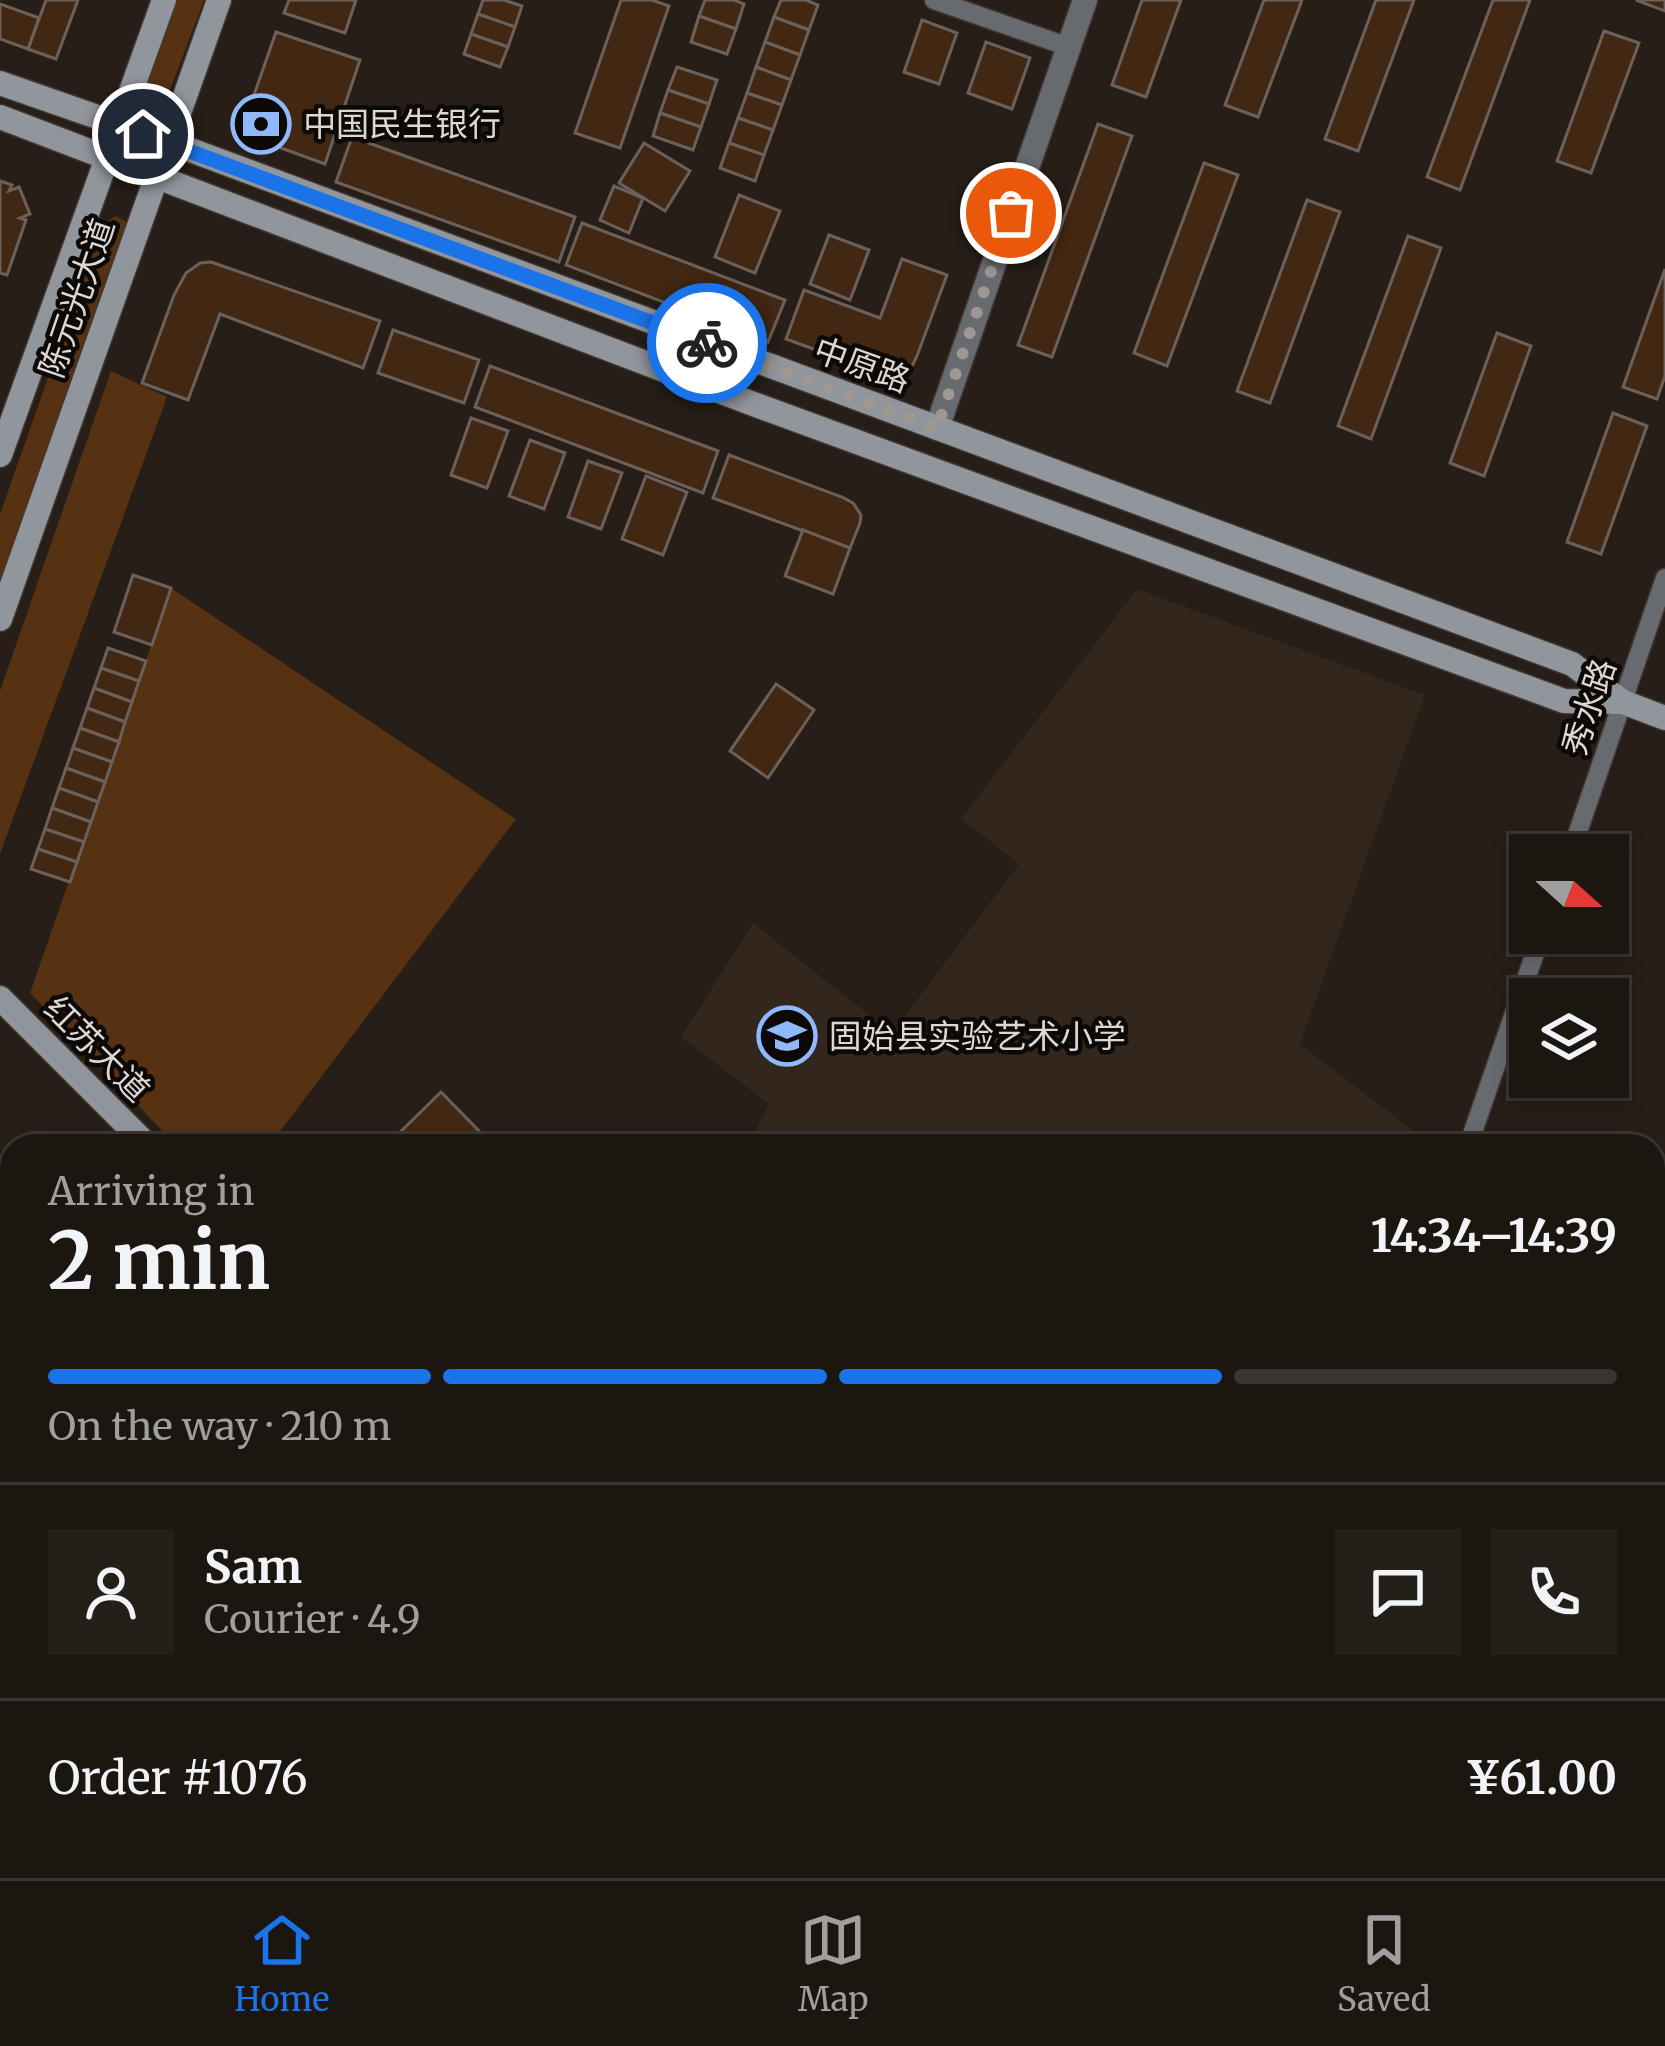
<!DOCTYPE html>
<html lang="en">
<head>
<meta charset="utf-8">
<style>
	:root { --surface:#1c1611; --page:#251f1a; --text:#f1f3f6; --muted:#a09f9f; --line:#3a3531; --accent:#1a73e8 }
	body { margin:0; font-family:Merriweather,"Noto Sans SC",serif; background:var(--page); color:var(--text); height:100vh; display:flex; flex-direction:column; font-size:45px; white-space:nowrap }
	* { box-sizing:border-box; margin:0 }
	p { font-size:39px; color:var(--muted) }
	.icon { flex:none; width:66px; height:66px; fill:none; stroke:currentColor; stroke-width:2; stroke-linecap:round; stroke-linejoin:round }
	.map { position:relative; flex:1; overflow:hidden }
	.sheet { position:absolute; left:0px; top:1134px; width:1665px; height:744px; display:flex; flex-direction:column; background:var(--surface); border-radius:36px 36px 0 0; box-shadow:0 6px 18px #0003,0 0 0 3px var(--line) }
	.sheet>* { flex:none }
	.needle { width:78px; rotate:111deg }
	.tools { position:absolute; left:1509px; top:834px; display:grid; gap:24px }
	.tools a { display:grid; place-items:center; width:120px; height:120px; border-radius:0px; background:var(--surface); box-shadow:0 6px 18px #0003,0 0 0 3px var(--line); font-size:60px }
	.pin { position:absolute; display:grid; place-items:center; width:102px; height:102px; color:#fff; margin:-51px; border:6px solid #fff; border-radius:50%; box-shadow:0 3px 12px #0007 }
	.courier { position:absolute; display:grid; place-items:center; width:120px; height:120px; margin:-60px; border:9px solid #1a73e8; border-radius:50%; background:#fff; color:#222; box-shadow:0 3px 15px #0007 }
	.overview em { font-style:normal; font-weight:700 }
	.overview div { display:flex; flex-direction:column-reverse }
	.overview { display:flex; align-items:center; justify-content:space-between; height:204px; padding:0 48px }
	h1 { font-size:78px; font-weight:700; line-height:90px }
	.bar { display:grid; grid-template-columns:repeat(4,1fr); gap:18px 12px; align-content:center; height:144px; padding:0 48px }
	.bar i { height:15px; border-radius:9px; background:var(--line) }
	.bar .active { background:var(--accent) }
	.bar p { grid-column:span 4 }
	.line { display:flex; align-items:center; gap:30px; padding:0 48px; border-top:3px solid var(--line) }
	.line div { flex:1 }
	.round { display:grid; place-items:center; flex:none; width:126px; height:126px; border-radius:0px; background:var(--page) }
	.menu { display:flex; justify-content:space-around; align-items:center; height:168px; border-top:3px solid var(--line); background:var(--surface); font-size:33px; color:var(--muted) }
	.menu a { display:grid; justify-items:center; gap:6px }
	.menu .active { color:var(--accent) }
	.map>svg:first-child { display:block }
</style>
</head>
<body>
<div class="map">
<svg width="1665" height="1878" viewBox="0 0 1665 1878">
	<rect width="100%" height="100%" fill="#261e17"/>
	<g fill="#33261c">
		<polygon points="1137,589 1425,695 1300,1044 1433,1146 747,1146 769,1104 681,1037 753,923 892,1033 1019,864 961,819"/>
		<polygon points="1653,1603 1665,1608 1665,1692 1653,1706"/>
		<polygon points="1665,1797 1665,1878 1605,1878 1614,1866 1653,1866 1653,1813"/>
		<polygon points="1295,1866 1517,1866 1507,1878 1307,1878"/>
	</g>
	<g fill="#563112">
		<polygon points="174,0 204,0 167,98 155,102 147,98 143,90"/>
		<polygon points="116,216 125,221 128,226 0,604 0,514 102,224"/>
		<polygon points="111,371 167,397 0,854 0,691"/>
		<polygon points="171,588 516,819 269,1146 177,1146 30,993"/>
	</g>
	<g fill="#422712" stroke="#6c615a" stroke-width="3">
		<polygon points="46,0 78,0 56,59 28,49"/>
		<polygon points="289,0 356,0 345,33 284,13"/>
		<polygon points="483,0 504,0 522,6 515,27 478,14"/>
		<polygon points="621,0 652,0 669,6 620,148 575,133"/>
		<polygon points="705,0 734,0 744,4 736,29 699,16"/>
		<polygon points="781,0 806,0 818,5 809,30 774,17"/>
		<polygon points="1142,0 1181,0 1146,97 1112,85"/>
		<polygon points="1264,0 1302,0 1258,117 1225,105"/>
		<polygon points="1376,0 1414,0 1358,151 1325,139"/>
		<polygon points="1493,0 1530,0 1460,190 1427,177"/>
		<polygon points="1636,0 1665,0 1665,11"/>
		<polygon points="0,4 39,18 28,49 0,39"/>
		<polygon points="478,14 515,27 508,47 471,34"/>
		<polygon points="699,16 736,29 727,54 691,42"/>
		<polygon points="774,17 809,30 800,55 765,42"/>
		<polygon points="922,20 957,33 939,84 904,72"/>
		<polygon points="1604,31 1639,43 1591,173 1557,161"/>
		<polygon points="276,32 360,60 325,164 259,140 247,115"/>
		<polygon points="471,34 508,47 500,67 464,54"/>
		<polygon points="765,42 800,55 791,80 756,67"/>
		<polygon points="986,42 1030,58 1012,109 968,93"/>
		<polygon points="677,67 717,80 709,104 668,90"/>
		<polygon points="756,67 791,80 782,105 747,93"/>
		<polygon points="668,90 709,104 701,127 660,113"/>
		<polygon points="747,93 782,105 773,130 738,118"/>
		<polygon points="660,113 701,127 693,150 653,136"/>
		<polygon points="738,118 773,130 764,155 729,143"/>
		<polygon points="1098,124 1132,136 1052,357 1018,345"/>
		<polygon points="352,137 575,217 559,262 336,182"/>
		<polygon points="644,143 690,171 665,211 619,183"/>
		<polygon points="729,143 764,155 755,181 720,168"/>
		<polygon points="1204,163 1238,175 1167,366 1134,353"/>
		<polygon points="0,181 12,185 9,191 19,187 30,214 20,218 26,220 7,275 0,273"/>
		<polygon points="614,186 643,198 629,233 600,220"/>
		<polygon points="739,195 780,211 755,273 715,257"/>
		<polygon points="1307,200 1340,212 1270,403 1237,391"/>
		<polygon points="582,223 785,300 768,342 566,265"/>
		<polygon points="829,235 869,250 850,300 810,284"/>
		<polygon points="1408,236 1441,248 1371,439 1338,426"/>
		<polygon points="902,259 947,275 917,356 911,368 901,375 887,376 786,339 804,290 880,318"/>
		<polygon points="211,262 380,321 363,368 220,314 188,400 142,383 174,295 186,273 200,263"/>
		<polygon points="1665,269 1665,376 1657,399 1623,387"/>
		<polygon points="393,330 479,360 464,403 378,373"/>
		<polygon points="1497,333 1531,346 1484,476 1450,463"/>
		<polygon points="490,366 718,451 703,493 475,407"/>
		<polygon points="1613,413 1647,426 1601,554 1567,542"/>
		<polygon points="471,418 508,431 487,488 451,475"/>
		<polygon points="530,440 565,453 544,509 509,496"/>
		<polygon points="729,455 842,497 853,503 861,515 860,523 850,548 713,498"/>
		<polygon points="588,461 622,473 601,529 568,517"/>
		<polygon points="646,476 687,492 663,555 622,539"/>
		<polygon points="803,530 850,548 833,594 785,576"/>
		<polygon points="133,575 171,588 152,645 114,632"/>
		<polygon points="108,648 146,661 139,681 101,668"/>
		<polygon points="101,668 139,681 132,702 94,688"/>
		<polygon points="776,684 814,710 768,778 730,751"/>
		<polygon points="94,688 132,702 125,722 87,708"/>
		<polygon points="87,708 125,722 119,742 80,728"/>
		<polygon points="80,728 119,742 112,762 73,748"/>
		<polygon points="73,748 112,762 105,782 66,768"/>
		<polygon points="66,768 105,782 98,802 59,788"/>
		<polygon points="59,788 98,802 91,822 52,808"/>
		<polygon points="52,808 91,822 84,842 45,829"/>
		<polygon points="45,829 84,842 77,862 38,849"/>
		<polygon points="38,849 77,862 70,882 31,869"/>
		<polygon points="441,1092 480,1132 466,1146 386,1146"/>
		<polygon points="1665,1734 1665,1784 1653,1801 1653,1751"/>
		<polygon points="0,1735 12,1739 12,1785 0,1781"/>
		<polygon points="246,1866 377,1866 373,1878 280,1878"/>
		<polygon points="445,1866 502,1866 498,1878 441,1878"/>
		<polygon points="1569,1866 1606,1866 1597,1878 1560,1878"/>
	</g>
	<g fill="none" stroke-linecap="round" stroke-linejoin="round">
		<defs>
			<g id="minor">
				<polyline points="934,0 1069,47"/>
				<polyline points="1570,855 1665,578"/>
				<polyline points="1468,1146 1542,933"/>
				<polyline points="1653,1576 1665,1581"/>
			</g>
			<polyline id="tertiary" points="937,428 1085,0"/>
			<g id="secondary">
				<polyline points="0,83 169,142 1572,664 1623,702 1665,718"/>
				<polyline points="0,117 748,402 1564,701 1623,702"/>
				<polyline points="0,455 164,0"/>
				<polyline points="0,619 219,0"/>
				<polyline points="0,998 148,1146"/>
				<polyline points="852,1866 865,1878"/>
			</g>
		</defs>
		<use href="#minor" stroke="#403831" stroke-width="21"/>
		<use href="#tertiary" stroke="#403831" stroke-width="27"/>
		<use href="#secondary" stroke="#403831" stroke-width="27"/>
		<use href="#minor" stroke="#676a6f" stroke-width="18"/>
		<use href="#tertiary" stroke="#676a6f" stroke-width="24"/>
		<use href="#secondary" stroke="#91959c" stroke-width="24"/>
	</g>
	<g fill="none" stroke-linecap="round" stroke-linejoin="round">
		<polyline stroke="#9e9792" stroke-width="12" stroke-dasharray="0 21.6" points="707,343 937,428 1011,213"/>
		<polyline stroke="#1a73e8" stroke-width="15" points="143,134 707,343"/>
	</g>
	<defs>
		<symbol id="bank-ring" viewBox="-11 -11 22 22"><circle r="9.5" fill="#0c0906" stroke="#90b8fd" stroke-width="1.5"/><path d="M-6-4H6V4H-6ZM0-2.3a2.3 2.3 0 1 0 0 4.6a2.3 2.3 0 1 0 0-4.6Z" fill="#90b8fd"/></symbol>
		<symbol id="school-ring" viewBox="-11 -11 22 22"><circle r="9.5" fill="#0c0906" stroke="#90b8fd" stroke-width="1.5"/><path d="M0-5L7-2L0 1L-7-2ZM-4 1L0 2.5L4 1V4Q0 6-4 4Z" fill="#90b8fd"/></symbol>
	</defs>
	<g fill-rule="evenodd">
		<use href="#bank-ring" x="228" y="91" width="66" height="66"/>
		<use href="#school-ring" x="754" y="1003" width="66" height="66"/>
	</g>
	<g text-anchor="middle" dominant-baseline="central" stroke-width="9" stroke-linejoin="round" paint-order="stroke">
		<g font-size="33" fill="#ded8d4" stroke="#0c0906" text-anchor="start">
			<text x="303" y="124">中国民生银行</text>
			<text x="829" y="1036">固始县实验艺术小学</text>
		</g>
		<g font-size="33" fill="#ded8d4" stroke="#0c0906">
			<text transform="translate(77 298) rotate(-71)">陈元光大道</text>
			<text transform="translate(862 365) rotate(20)">中原路</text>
			<text transform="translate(1589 707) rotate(-71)">秀水路</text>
			<text transform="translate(97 1049) rotate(45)">红苏大道</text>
		</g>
	</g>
</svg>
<div class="tools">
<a><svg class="needle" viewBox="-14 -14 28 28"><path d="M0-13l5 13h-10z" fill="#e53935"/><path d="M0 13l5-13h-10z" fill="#a09f9f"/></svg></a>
<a><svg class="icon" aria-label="layers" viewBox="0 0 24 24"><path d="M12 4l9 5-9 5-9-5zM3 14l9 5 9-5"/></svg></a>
</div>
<div class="pin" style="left:1011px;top:213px;background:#ea580c"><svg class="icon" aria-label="bag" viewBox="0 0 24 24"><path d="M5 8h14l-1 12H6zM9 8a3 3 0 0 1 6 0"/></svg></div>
<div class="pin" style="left:143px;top:134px;background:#1f2937"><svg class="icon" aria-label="home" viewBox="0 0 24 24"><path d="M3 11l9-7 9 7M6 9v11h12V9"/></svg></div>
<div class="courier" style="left:707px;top:343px"><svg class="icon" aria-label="bike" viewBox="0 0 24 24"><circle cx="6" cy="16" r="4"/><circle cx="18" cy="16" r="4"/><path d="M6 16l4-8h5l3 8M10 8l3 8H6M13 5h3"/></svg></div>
<section class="sheet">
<div class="overview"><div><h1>2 min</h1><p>Arriving in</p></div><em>14:34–14:39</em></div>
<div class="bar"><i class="active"></i><i class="active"></i><i class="active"></i><i></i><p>On the way · 210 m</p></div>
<div class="line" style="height:216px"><a class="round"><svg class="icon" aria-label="person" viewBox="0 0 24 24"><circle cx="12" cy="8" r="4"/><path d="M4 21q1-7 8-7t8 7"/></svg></a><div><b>Sam</b><p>Courier · 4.9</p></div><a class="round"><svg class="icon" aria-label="chat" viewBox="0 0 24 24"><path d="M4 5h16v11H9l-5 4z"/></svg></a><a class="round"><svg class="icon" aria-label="phone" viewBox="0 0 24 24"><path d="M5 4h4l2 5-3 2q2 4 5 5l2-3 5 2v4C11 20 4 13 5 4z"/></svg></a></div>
<div class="line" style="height:156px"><div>Order #1076</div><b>¥61.00</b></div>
</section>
</div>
<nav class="menu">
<a class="active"><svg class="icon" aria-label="home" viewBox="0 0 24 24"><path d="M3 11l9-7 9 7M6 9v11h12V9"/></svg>Home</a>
<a><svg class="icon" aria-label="map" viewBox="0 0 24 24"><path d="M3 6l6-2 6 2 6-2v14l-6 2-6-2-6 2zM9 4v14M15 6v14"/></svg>Map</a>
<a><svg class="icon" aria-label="saved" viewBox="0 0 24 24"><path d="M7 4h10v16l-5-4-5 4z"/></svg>Saved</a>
</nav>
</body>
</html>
